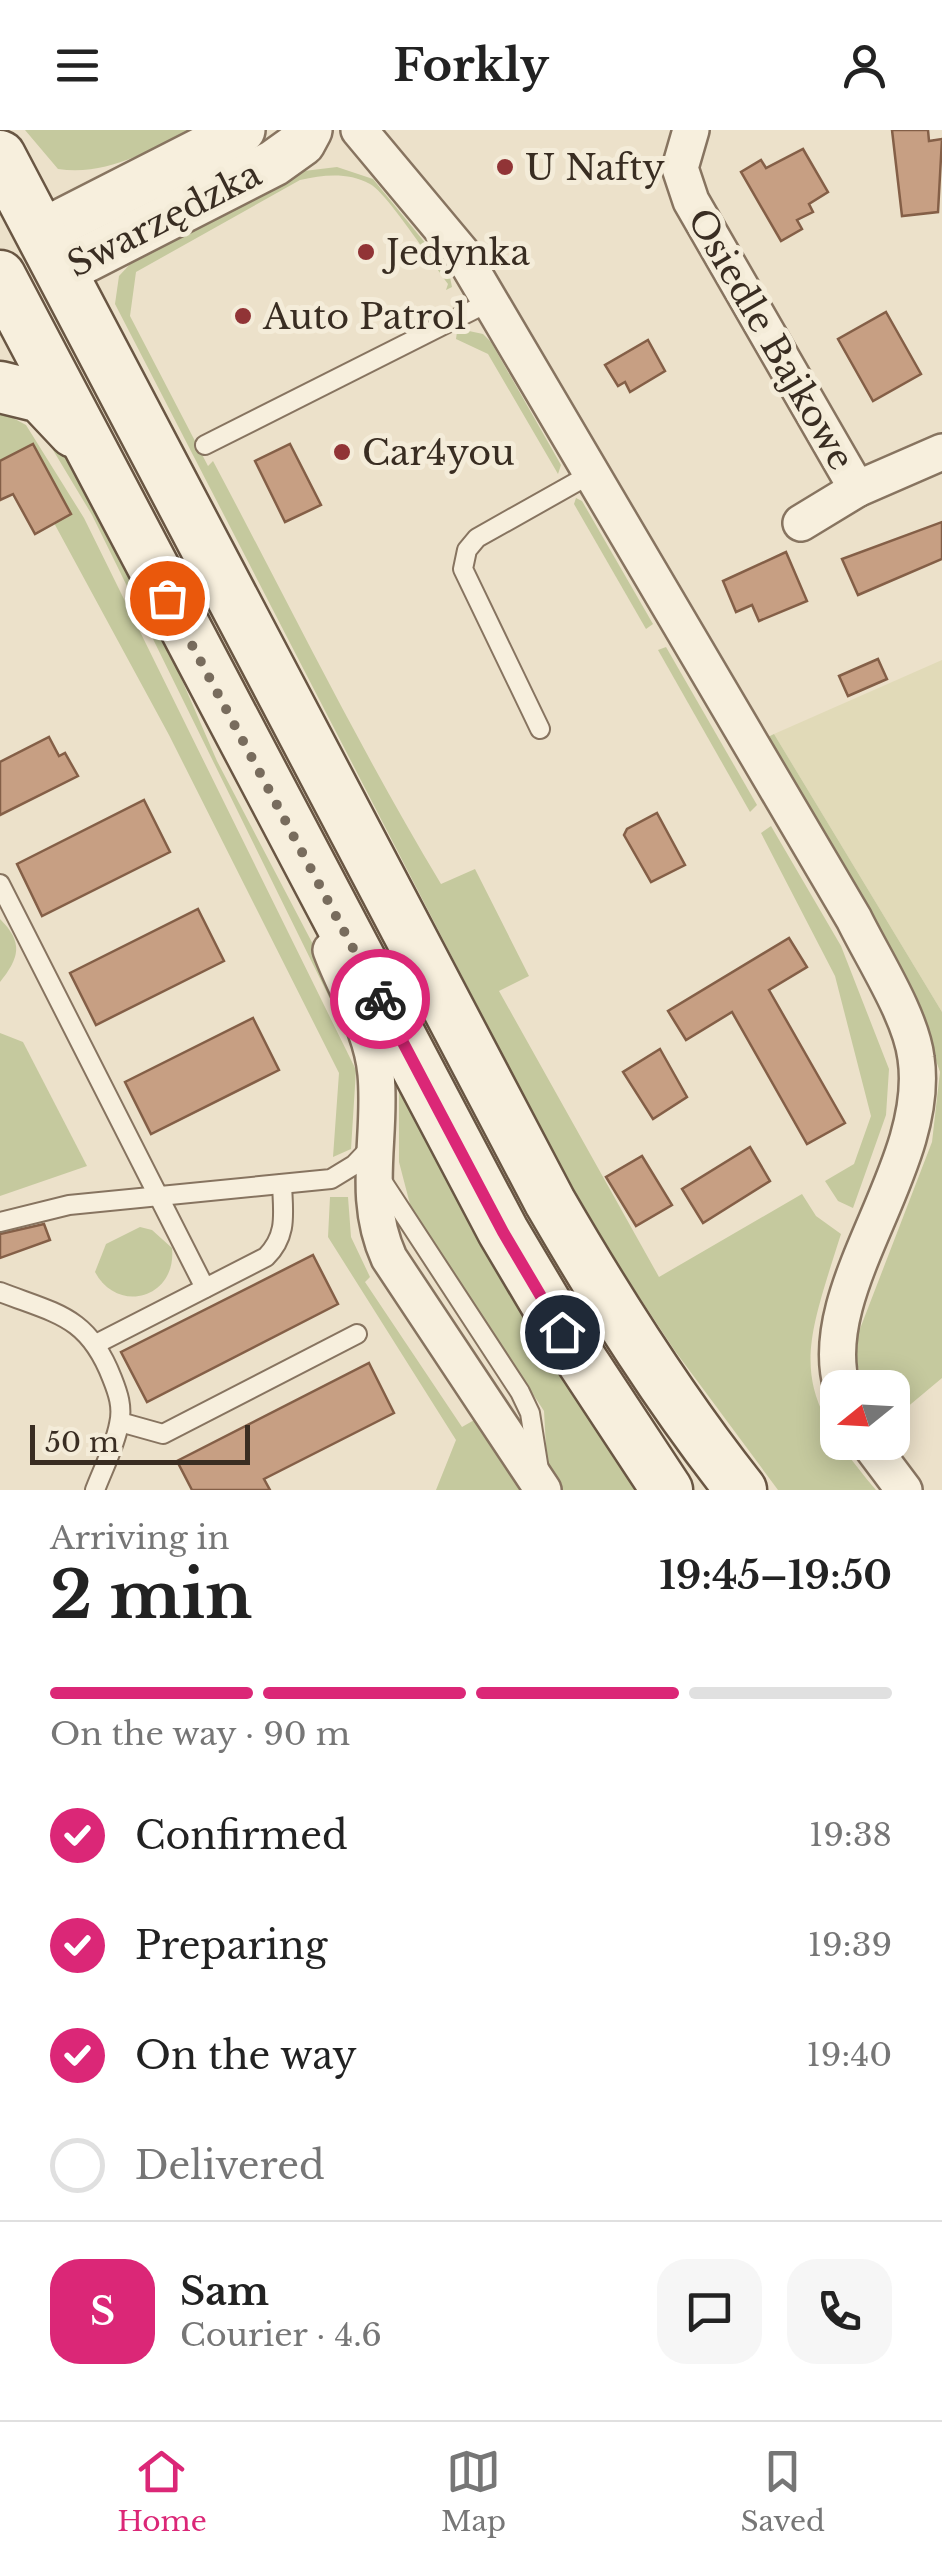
<!DOCTYPE html>
<html lang="en">
<head>
<meta charset="utf-8">
<style>
	:root { --surface:#fff; --page:#f6f6f6; --text:#222; --muted:#767676; --line:#e0e0e0; --accent:#db2777 }
	body { margin:0; font-family:"Libre Baskerville",serif; background:var(--page); color:var(--text); height:100vh; display:flex; flex-direction:column; font-size:38px; white-space:nowrap }
	* { box-sizing:border-box; margin:0 }
	p { font-size:32px; color:var(--muted) }
	.icon { flex:none; width:55px; height:55px; fill:none; stroke:currentColor; stroke-width:2; stroke-linecap:round; stroke-linejoin:round }
	.map { position:relative; height:1360px; overflow:hidden }
	.drawer { display:flex; flex-direction:column; background:var(--surface); flex:1 }
	.drawer>* { flex:none }
	.needle { width:65px; rotate:252deg }
	.fabs { position:absolute; left:820px; top:1240px; display:grid; gap:20px }
	.fabs a { display:grid; place-items:center; width:90px; height:90px; border-radius:20px; background:var(--surface); box-shadow:0 5px 25px #0003; font-size:50px }
	.scale { position:absolute; left:30px; bottom:25px; width:220px; box-sizing:border-box; padding-left:10px; border:5px solid #392d22; border-top:0; font-size:28px; line-height:35px; white-space:nowrap; color:#392d22; -webkit-text-stroke:8px #f4ecd9; paint-order:stroke }
	.pin { position:absolute; display:grid; place-items:center; width:85px; height:85px; color:#fff; margin:-42px; border:5px solid #fff; border-radius:50%; box-shadow:0 2px 10px #0007 }
	.courier { position:absolute; display:grid; place-items:center; width:100px; height:100px; margin:-50px; border:8px solid #db2777; border-radius:50%; background:#fff; color:#222; box-shadow:0 2px 12px #0007 }
	.summary em { font-style:normal; font-weight:700 }
	.summary div { display:flex; flex-direction:column-reverse }
	.summary { display:flex; align-items:center; justify-content:space-between; height:170px; padding:0 50px }
	h1 { font-size:65px; font-weight:700; line-height:75px }
	.bar { display:grid; grid-template-columns:repeat(4,1fr); gap:15px 10px; align-content:center; height:120px; padding:0 50px }
	.bar i { height:12px; border-radius:8px; background:var(--line) }
	.bar .current { background:var(--accent) }
	.bar p { grid-column:span 4 }
	.line { display:flex; align-items:center; gap:25px; padding:0 50px; border-top:2px solid var(--line) }
	.line div { flex:1 }
	.round { display:grid; place-items:center; flex:none; width:105px; height:105px; border-radius:30px; background:var(--page) }
	ol { padding:0 50px; list-style:none }
	li { display:flex; align-items:center; gap:30px; height:110px }
	li p { margin-inline-start:auto }
	li .icon { padding:10px; border-radius:50%; background:var(--accent); color:#fff; stroke-width:4 }
	li:last-child { color:var(--muted) }
	li i { width:55px; height:55px; border:5px solid var(--line); border-radius:50% }
	header { display:flex; justify-content:space-between; align-items:center; height:130px; padding:0 50px; background:var(--surface); font-size:45px; font-weight:700 }
	.tab-bar { display:flex; justify-content:space-around; align-items:center; height:140px; border-top:2px solid var(--line); background:var(--surface); font-size:28px; color:var(--muted) }
	.tab-bar a { display:grid; justify-items:center; gap:5px }
	.tab-bar .current { color:var(--accent) }
	.map>svg:first-child { display:block }
</style>
</head>
<body>
<header><svg class="icon" aria-label="menu" viewBox="0 0 24 24"><path d="M4 6h16M4 12h16M4 18h16"/></svg>Forkly<svg class="icon" aria-label="person" viewBox="0 0 24 24"><circle cx="12" cy="8" r="4"/><path d="M4 21q1-7 8-7t8 7"/></svg></header>
<div class="map">
<svg width="942" height="1360" viewBox="0 0 942 1360">
	<rect width="100%" height="100%" fill="#ece1ca"/>
	<polygon fill="#e1dab8" points="942,530 942,882 774,604"/>
	<g fill="#c5c99e">
		<path d="M25,0H192C147,21 108,46 58,39Z"/>
		<path d="M337,37L373,49L449,142L452,157L446,160L448,154C433,134 387,63 370,54C347,42 324,45 300,50L136,142L130,186L208,336L213,331C288,472 358,616 441,754L475,739L529,846L499,861L659,1147L802,1064L816,1086L841,1104C802,1227 788,1256 876,1360H778L675,1221L587,1088L115,174L119,146L132,132L304,41Z"/>
		<polygon points="469,201 483,204 491,212 561,335 558,344 488,224 456,209 457,202"/>
		<polygon points="0,281 26,295 84,388 356,940 351,1019 333,1027 339,943 169,605 54,393 70,384 0,331"/>
		<polygon points="42,285 132,435 217,631 339,864 362,934 92,385 35,290"/>
		<polygon points="576,368 582,371 653,494 646,499 574,374"/>
		<polygon points="666,517 757,675 750,682 658,520"/>
		<polygon points="774,604 942,882 942,1248 893,1289 892,1258 864,1257 856,1230 858,1204 932,1012 940,942 920,884 766,608"/>
		<polygon points="771,696 841,816 889,939 886,985 853,1078 838,1071 825,1051 854,1034 871,986 835,846 761,703"/>
		<path d="M0,789C24,813 19,828 0,852Z"/>
		<polygon points="0,903 23,912 87,1036 0,1066"/>
		<polygon points="399,953 472,1101 636,1360 560,1360 547,1335 544,1281 411,1078 399,1032"/>
		<polygon points="330,1067 348,1067 351,1107 370,1147 365,1152 462,1297 476,1289 520,1360 436,1360 456,1310 328,1107"/>
		<path d="M140,1097L152,1100L172,1118C177,1168 118,1185 95,1142L106,1114Z"/>
	</g>
	<g fill="#c79f83" stroke="#845f47" stroke-width="2.5">
		<polygon points="892,0 928,0 929,11 942,9 938,82 902,86"/>
		<polygon points="803,19 828,62 809,74 813,82 797,90 802,99 781,111 741,42 761,30 766,38"/>
		<polygon points="886,182 921,244 873,271 838,209"/>
		<polygon points="648,210 665,241 630,262 625,252 618,256 605,235"/>
		<polygon points="33,314 71,384 35,404 13,364 0,370 0,331"/>
		<polygon points="290,314 321,375 285,392 255,331"/>
		<polygon points="942,392 942,429 858,465 842,429"/>
		<polygon points="786,422 807,471 759,491 752,475 736,482 723,451"/>
		<polygon points="878,529 887,549 848,566 839,546"/>
		<polygon points="49,607 59,626 65,623 78,646 0,685 0,632"/>
		<polygon points="144,670 170,722 42,786 17,734"/>
		<polygon points="657,683 685,735 651,752 624,705 627,699"/>
		<polygon points="198,779 224,831 96,895 70,843"/>
		<polygon points="789,808 807,837 769,860 845,993 807,1014 732,882 686,910 668,881"/>
		<polygon points="253,888 279,940 151,1004 125,952"/>
		<polygon points="660,919 687,967 653,989 623,942"/>
		<polygon points="750,1017 770,1051 703,1093 682,1059"/>
		<polygon points="642,1026 672,1075 636,1096 606,1047"/>
		<polygon points="44,1094 50,1110 0,1128 0,1104"/>
		<polygon points="313,1125 338,1174 147,1272 121,1222"/>
		<polygon points="369,1233 394,1283 264,1349 270,1360 192,1360 177,1331"/>
	</g>
	<g fill="none" stroke-linecap="round" stroke-linejoin="round">
		<defs>
			<g id="service">
				<polyline points="205,315 491,171"/>
				<polyline points="540,599 463,439 467,420 477,408 589,345"/>
				<polyline points="0,754 205,1158"/>
				<polyline points="384,1054 520,1262 530,1283 539,1340"/>
				<polyline points="0,1092 69,1075 331,1049 354,1035 372,1016"/>
				<path d="M0,1162C57,1184 88,1186 112,1248C118,1263 123,1277 119,1294C115,1316 103,1339 95,1360"/>
				<path d="M96,1214L266,1127C288,1105 283,1083 282,1054"/>
				<polyline points="120,1292 163,1304 357,1204"/>
			</g>
			<g id="minor">
				<path d="M359,0L461,122L854,789C873,828 911,886 916,928C932,1037 813,1158 842,1258"/>
				<polyline points="691,0 680,38 691,71 857,359 942,322"/>
				<polyline points="801,393 857,359"/>
				<path d="M331,820C346,861 372,899 376,944C382,1008 361,1066 389,1128L543,1360"/>
				<polyline points="868,1312 904,1360"/>
			</g>
			<g id="tertiary">
				<polyline points="40,103 242,0"/>
				<polyline points="61,142 274,33 302,13 309,0"/>
			</g>
			<g id="secondary">
				<path d="M0,26L550,1072C608,1172 669,1269 741,1360"/>
				<polyline points="0,146 503,1101 563,1202 667,1360"/>
				<polyline points="0,257 41,267 74,302"/>
			</g>
		</defs>
		<use href="#service" stroke="#877460" stroke-width="22"/>
		<use href="#minor" stroke="#877460" stroke-width="40"/>
		<use href="#tertiary" stroke="#877460" stroke-width="50"/>
		<use href="#secondary" stroke="#695643" stroke-width="55"/>
		<use href="#service" stroke="#f7efdd" stroke-width="18"/>
		<use href="#minor" stroke="#f7efdd" stroke-width="35"/>
		<use href="#tertiary" stroke="#f7efdd" stroke-width="45"/>
		<use href="#secondary" stroke="#f7efdd" stroke-width="50"/>
	</g>
	<g fill="none" stroke-linecap="round" stroke-linejoin="round">
		<polyline stroke="#786c5d" stroke-width="10" stroke-dasharray="0 18" points="167,468 380,869"/>
		<polyline stroke="#db2777" stroke-width="12" points="380,869 503,1102 562,1202"/>
	</g>
	<g fill="#913436" stroke="#f4ecd9" stroke-width="4">
		<circle cx="505" cy="37" r="10"/>
		<circle cx="366" cy="122" r="10"/>
		<circle cx="243" cy="186" r="10"/>
		<circle cx="342" cy="322" r="10"/>
	</g>
	<g text-anchor="middle" dominant-baseline="central" stroke-width="10" stroke-linejoin="round" paint-order="stroke">
		<g font-size="35" fill="#392d22" stroke="#f4ecd9" text-anchor="start">
			<text x="525" y="37">U Nafty</text>
			<text x="386" y="122">Jedynka</text>
			<text x="263" y="186">Auto Patrol</text>
			<text x="362" y="322">Car4you</text>
		</g>
		<g font-size="35" fill="#392d22" stroke="#f4ecd9">
			<text transform="translate(164 89) rotate(-27)">Swarzędzka</text>
			<text transform="translate(771 209) rotate(60)">Osiedle Bajkowe</text>
		</g>
	</g>
</svg>
<div class="fabs">
<a><svg class="needle" viewBox="-14 -14 28 28"><path d="M0-13l5 13h-10z" fill="#e53935"/><path d="M0 13l5-13h-10z" fill="#767676"/></svg></a>
</div>
<div class="scale">50 m</div>
<div class="pin" style="left:167px;top:468px;background:#ea580c"><svg class="icon" aria-label="bag" viewBox="0 0 24 24"><path d="M5 8h14l-1 12H6zM9 8a3 3 0 0 1 6 0"/></svg></div>
<div class="pin" style="left:562px;top:1202px;background:#1f2937"><svg class="icon" aria-label="home" viewBox="0 0 24 24"><path d="M3 11l9-7 9 7M6 9v11h12V9"/></svg></div>
<div class="courier" style="left:380px;top:869px"><svg class="icon" aria-label="bike" viewBox="0 0 24 24"><circle cx="6" cy="16" r="4"/><circle cx="18" cy="16" r="4"/><path d="M6 16l4-8h5l3 8M10 8l3 8H6M13 5h3"/></svg></div>
</div>
<section class="drawer">
<div class="summary"><div><h1>2 min</h1><p>Arriving in</p></div><em>19:45–19:50</em></div>
<div class="bar"><i class="current"></i><i class="current"></i><i class="current"></i><i></i><p>On the way · 90 m</p></div>
<ol>
<li><svg class="icon" aria-label="check" viewBox="0 0 24 24"><path d="M5 12l5 5 9-10"/></svg>Confirmed<p>19:38</p></li>
<li><svg class="icon" aria-label="check" viewBox="0 0 24 24"><path d="M5 12l5 5 9-10"/></svg>Preparing<p>19:39</p></li>
<li><svg class="icon" aria-label="check" viewBox="0 0 24 24"><path d="M5 12l5 5 9-10"/></svg>On the way<p>19:40</p></li>
<li><i></i>Delivered</li>
</ol>
<div class="line" style="height:180px"><b class="round" style="background:var(--accent);color:#fff">S</b><div><b>Sam</b><p>Courier · 4.6</p></div><a class="round"><svg class="icon" aria-label="chat" viewBox="0 0 24 24"><path d="M4 5h16v11H9l-5 4z"/></svg></a><a class="round"><svg class="icon" aria-label="phone" viewBox="0 0 24 24"><path d="M5 4h4l2 5-3 2q2 4 5 5l2-3 5 2v4C11 20 4 13 5 4z"/></svg></a></div>
</section>
<nav class="tab-bar">
<a class="current"><svg class="icon" aria-label="home" viewBox="0 0 24 24"><path d="M3 11l9-7 9 7M6 9v11h12V9"/></svg>Home</a>
<a><svg class="icon" aria-label="map" viewBox="0 0 24 24"><path d="M3 6l6-2 6 2 6-2v14l-6 2-6-2-6 2zM9 4v14M15 6v14"/></svg>Map</a>
<a><svg class="icon" aria-label="saved" viewBox="0 0 24 24"><path d="M7 4h10v16l-5-4-5 4z"/></svg>Saved</a>
</nav>
</body>
</html>
